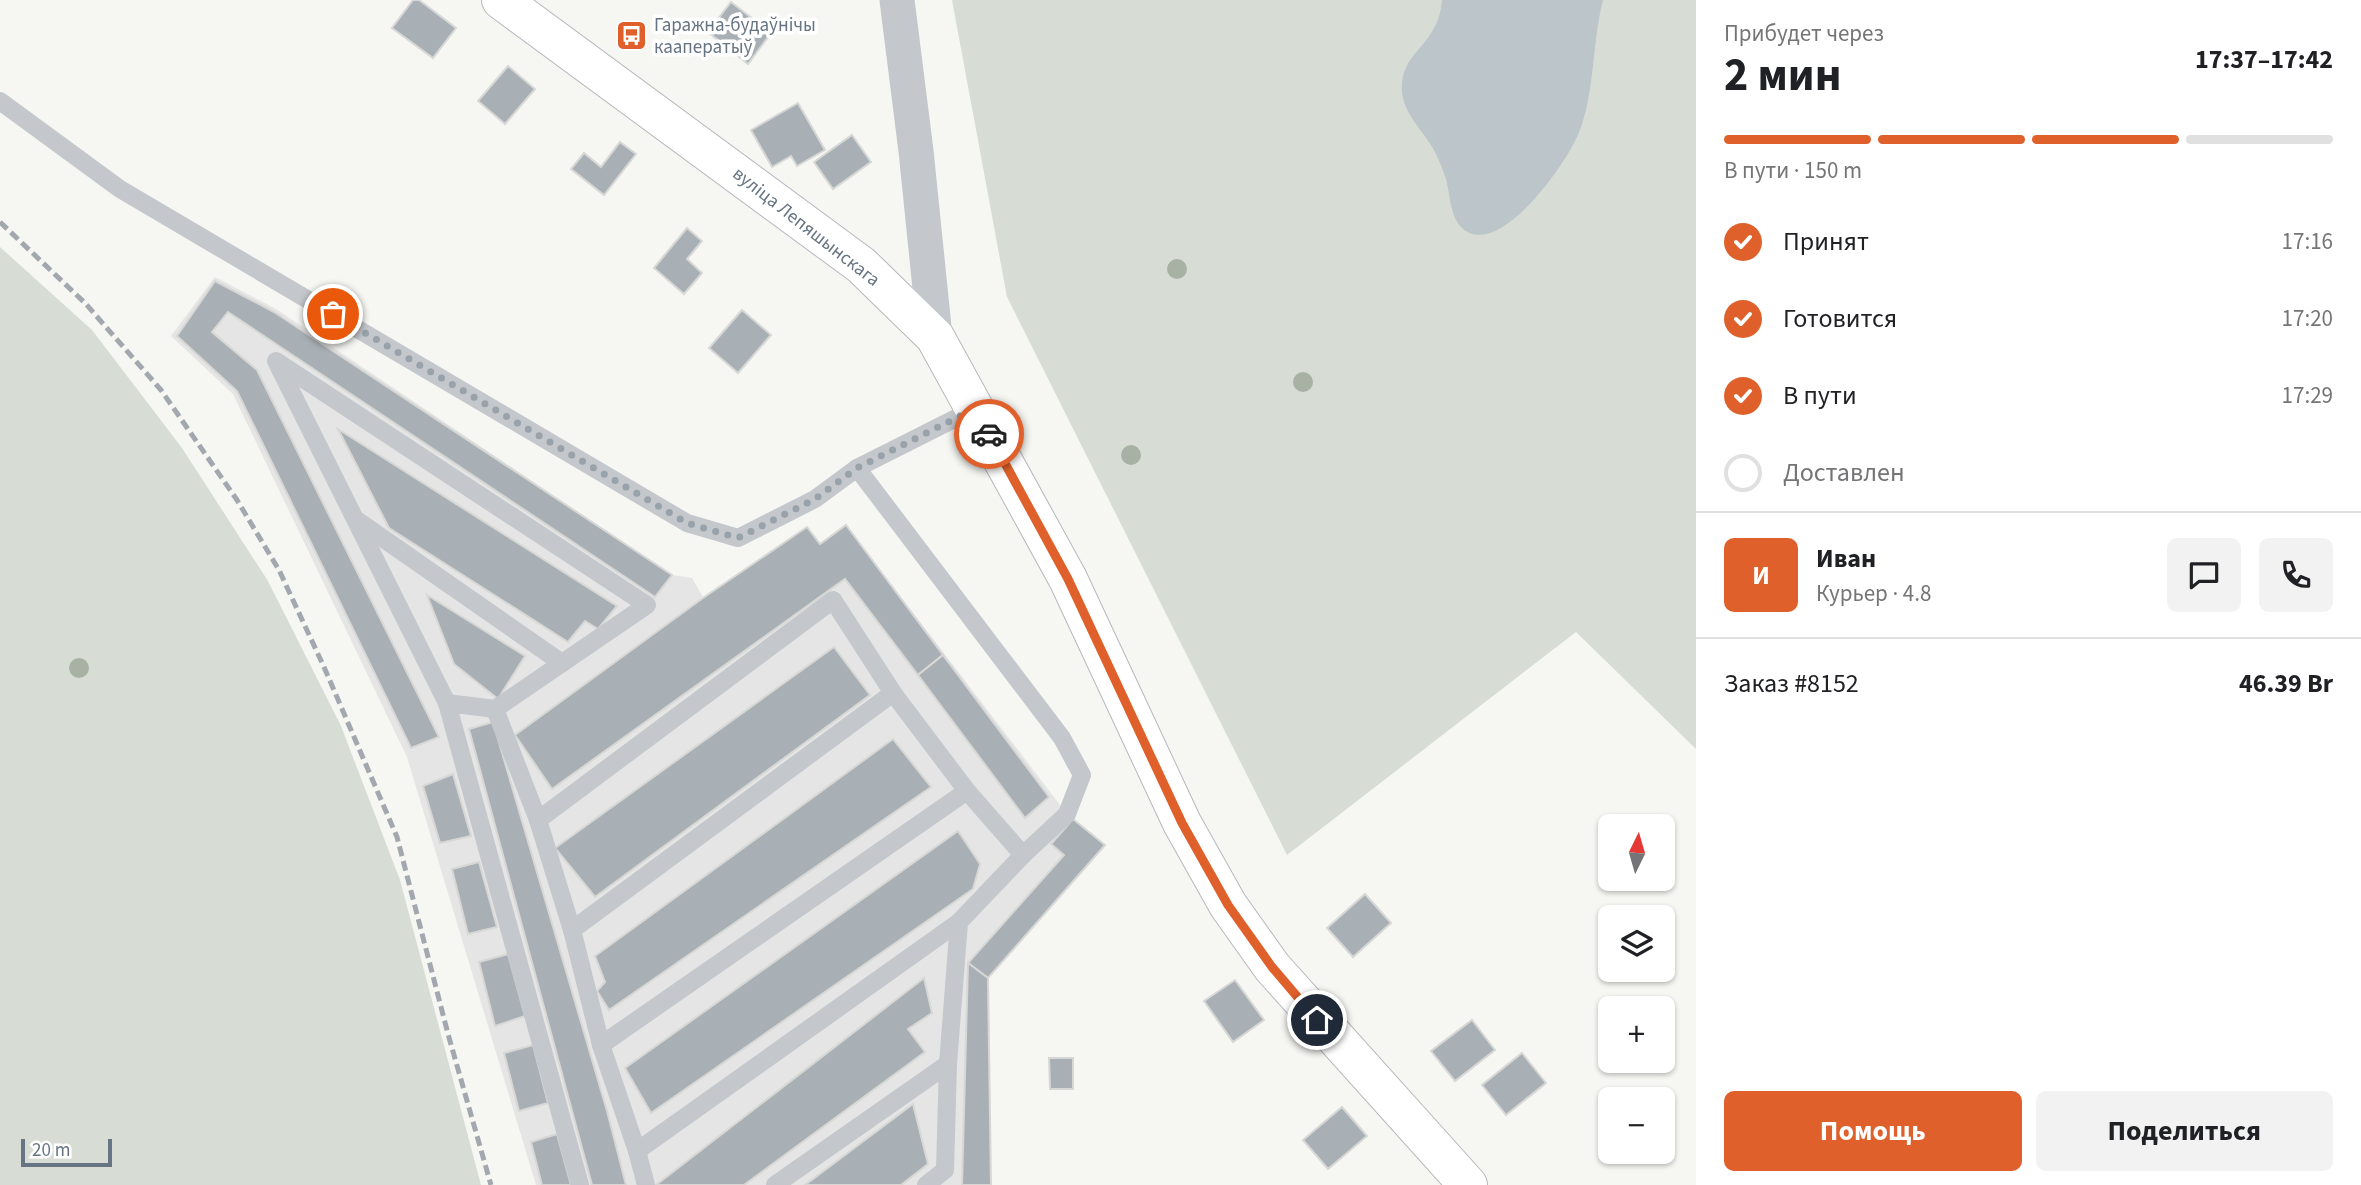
<!DOCTYPE html>
<html lang="ru">
<head>
<meta charset="utf-8">
<style>
	:root { --surface:#fff; --page:#f2f2f2; --text:#202124; --muted:#757577; --line:#e0e0e0; --accent:#df602a }
	body { margin:0; font-family:"Source Sans 3",sans-serif; background:var(--page); color:var(--text); height:100vh; display:flex; flex-direction:column; font-size:26px; white-space:nowrap }
	* { box-sizing:border-box; margin:0 }
	p { font-size:23px; color:var(--muted) }
	.icon { flex:none; width:38px; height:38px; fill:none; stroke:currentColor; stroke-width:2; stroke-linecap:round; stroke-linejoin:round }
	.map { position:relative; flex:1; overflow:hidden }
	.panel { display:flex; flex-direction:column; background:var(--surface); width:665px }
	.panel>* { flex:none }
	.needle { width:46px; rotate:5deg }
	.controls { position:absolute; left:1598px; top:814px; display:grid; gap:14px }
	.controls a { display:grid; place-items:center; width:77px; height:77px; border-radius:10px; background:var(--surface); box-shadow:0 2px 5px #0004; font-size:35px }
	.scale { position:absolute; left:21px; bottom:18px; width:91px; box-sizing:border-box; padding-left:7px; border:4px solid #667483; border-top:0; font-size:19px; line-height:24px; white-space:nowrap; color:#667483; -webkit-text-stroke:5px #fff; paint-order:stroke }
	.pin { position:absolute; display:grid; place-items:center; width:60px; height:60px; color:#fff; margin:-30px; border:4px solid #fff; border-radius:50%; box-shadow:0 2px 7px #0007 }
	.courier { position:absolute; display:grid; place-items:center; width:70px; height:70px; margin:-35px; border:5px solid #df602a; border-radius:50%; background:#fff; color:#222; box-shadow:0 2px 9px #0007 }
	.headline em { font-style:normal; font-weight:700 }
	.headline div { display:flex; flex-direction:column-reverse }
	.headline { display:flex; align-items:center; justify-content:space-between; height:119px; padding:0 28px }
	h1 { font-size:46px; font-weight:700; line-height:52px }
	.bar { display:grid; grid-template-columns:repeat(4,1fr); gap:10px 7px; align-content:center; height:84px; padding:0 28px }
	.bar i { height:9px; border-radius:5px; background:var(--line) }
	.bar .current { background:var(--accent) }
	.bar p { grid-column:span 4 }
	.line { display:flex; align-items:center; gap:18px; padding:0 28px; border-top:2px solid var(--line) }
	.line div { flex:1 }
	.round { display:grid; place-items:center; flex:none; width:74px; height:74px; border-radius:10px; background:var(--page) }
	ol { padding:0 28px; list-style:none }
	li { display:flex; align-items:center; gap:21px; height:77px }
	li p { margin-inline-start:auto }
	li .icon { padding:7px; border-radius:50%; background:var(--accent); color:#fff; stroke-width:4 }
	li:last-child { color:var(--muted) }
	li i { width:38px; height:38px; border:4px solid var(--line); border-radius:50% }
	.action { display:flex; gap:14px; margin-top:auto; padding:14px 28px }
	.action a { flex:1; height:80px; border-radius:10px; background:var(--accent); color:#fff; font-size:28px; font-weight:700; line-height:80px; text-align:center }
	.action a+a { background:var(--page); color:var(--text) }
	main { display:flex; flex:1; min-height:0 }
	.map>svg:first-child { display:block }
</style>
</head>
<body>
<main>
<div class="map">
<svg width="1696" height="1185" viewBox="0 0 1696 1185">
	<rect width="100%" height="100%" fill="#f6f6f3"/>
	<polygon fill="#e4e5e4" points="215,277 276,309 672,575 692,578 703,597 807,527 820,544 846,525 1067,814 1105,845 988,978 991,1185 536,1185 407,757 233,394 171,336"/>
	<g fill="#d7ddd4">
		<polygon points="952,0 1696,0 1696,749 1576,632 1287,855 1007,297"/>
		<polygon points="0,247 92,330 182,448 268,581 341,726 400,880 481,1185 0,1185"/>
	</g>
	<path fill="#bbc5ca" d="M1442,0H1603C1592,43 1595,88 1580,130C1570,159 1499,262 1462,228C1450,217 1450,193 1446,179C1442,167 1437,155 1431,145C1418,125 1400,109 1402,84C1403,60 1423,48 1433,30C1439,20 1441,11 1442,0Z"/>
	<g fill="#a9b0b5" stroke="#d7d8d5" stroke-width="2">
		<polygon points="413,0 419,0 456,28 433,58 392,28"/>
		<polygon points="731,2 771,33 748,64 708,32"/>
		<polygon points="508,66 535,89 505,124 478,101"/>
		<polygon points="798,103 825,150 797,166 791,156 772,167 751,130"/>
		<polygon points="852,135 871,162 833,189 814,162"/>
		<polygon points="620,142 636,154 604,195 571,169 584,153 601,167"/>
		<polygon points="687,228 702,241 687,259 702,273 684,294 654,268"/>
		<polygon points="215,281 274,312 672,575 655,597 228,312 212,332 257,370 439,737 411,748 237,391 177,336"/>
		<polygon points="742,310 771,335 738,373 709,348"/>
		<polygon points="338,429 617,606 598,629 585,621 568,642 389,528"/>
		<polygon points="846,525 943,655 918,675 845,579 552,789 515,735 703,598 807,527 820,544"/>
		<polygon points="427,595 525,656 498,699 454,664"/>
		<polygon points="834,647 870,695 595,897 555,848"/>
		<polygon points="943,655 1049,797 1025,818 918,675"/>
		<polygon points="493,722 607,1111 626,1185 592,1185 469,729"/>
		<polygon points="893,739 931,787 609,1010 597,991 605,982 595,956"/>
		<polygon points="453,774 471,836 440,843 423,786"/>
		<polygon points="1073,819 1105,845 988,978 968,963 1064,855 1051,844"/>
		<polygon points="958,831 980,864 973,889 651,1113 625,1068"/>
		<polygon points="479,862 497,927 468,934 452,869"/>
		<polygon points="1365,894 1391,923 1353,957 1327,928"/>
		<polygon points="508,954 525,1016 495,1026 479,962"/>
		<polygon points="968,963 988,978 991,1185 962,1185"/>
		<polygon points="924,978 932,1013 908,1029 925,1052 744,1185 656,1185"/>
		<polygon points="1235,980 1264,1020 1233,1042 1204,1001"/>
		<polygon points="1472,1020 1495,1050 1455,1081 1431,1051"/>
		<polygon points="533,1045 548,1103 519,1111 504,1053"/>
		<polygon points="1522,1053 1546,1083 1506,1115 1482,1085"/>
		<polygon points="1049,1058 1073,1058 1073,1089 1050,1089"/>
		<polygon points="913,1104 928,1164 901,1185 805,1185"/>
		<polygon points="1342,1107 1367,1136 1328,1169 1303,1140"/>
		<polygon points="557,1134 571,1185 542,1185 531,1142"/>
	</g>
	<g fill="none" stroke-linecap="round" stroke-linejoin="round">
		<defs>
			<polyline id="secondary" points="501,0 861,265 935,337 1068,579 1182,823 1228,905 1272,967 1468,1185"/>
		</defs>
		<use href="#secondary" stroke="#b4b9bd" stroke-width="40"/>
		<polyline stroke="#bcbec0" stroke-width="4.5" stroke-dasharray="3.5 3.5" stroke-linecap="butt" points="623,47 631,36"/>
		<g stroke="#c4c7cb" stroke-width="18">
			<polyline points="0,101 120,189 687,523 738,538 815,499 857,468 974,409"/>
			<polyline points="857,468 1062,738 1082,775 1067,814 1023,855 959,922 948,1064 945,1170 926,1185"/>
			<polyline points="358,521 562,663"/>
			<polyline points="447,703 495,709"/>
			<polyline points="538,820 495,709 647,605 276,361 447,703 580,1185"/>
			<polyline points="572,930 893,693"/>
			<polyline points="601,1045 967,791"/>
			<polyline points="637,1151 959,922"/>
			<polyline points="646,1185 637,1151 601,1045 572,930 538,820 833,600 893,693 967,791 1023,855"/>
			<polyline points="775,1185 948,1064"/>
		</g>
		<polyline stroke="#c4c7cb" stroke-width="35" points="897,0 916,151 935,337"/>
		<use href="#secondary" stroke="#fff" stroke-width="38"/>
		<polyline stroke="#a3a8ae" stroke-width="5" stroke-dasharray="10 5" stroke-linecap="butt" points="0,222 85,303 161,390 237,500 279,570 324,667 397,837 448,1034 491,1185"/>
	</g>
	<g fill="#a7b2a4">
		<circle cx="1177" cy="269" r="10"/>
		<circle cx="1303" cy="382" r="10"/>
		<circle cx="1131" cy="455" r="10"/>
		<circle cx="79" cy="668" r="10"/>
	</g>
	<g fill="none" stroke-linecap="round" stroke-linejoin="round">
		<polyline stroke="#98a2aa" stroke-width="7" stroke-dasharray="0 12.6" points="333,314 687,523 738,538 815,499 857,468 974,409 989,434"/>
		<polyline stroke="#df602a" stroke-width="9" points="989,434 1068,579 1182,823 1228,905 1272,967 1317,1020"/>
	</g>
	<defs>
		<symbol id="bus-square" viewBox="-11 -11 22 22"><rect x="-9" y="-9" width="18" height="18" rx="4" fill="#df602a" stroke="#fff"/><path d="M-5-6H5V4H4V6H2V4H-2V6H-4V4H-5ZM-3.5-4V0h7V-4ZM-3.5 1.2v1.5H-2V1.2ZM2 1.2v1.5H3.5V1.2Z" fill="#fff"/></symbol>
	</defs>
	<g fill-rule="evenodd">
		<use href="#bus-square" x="614" y="18" width="35" height="35"/>
	</g>
	<g text-anchor="middle" dominant-baseline="central" stroke-width="7" stroke-linejoin="round" paint-order="stroke">
		<g font-size="19" fill="#667483" stroke="#fff" text-anchor="start">
			<text x="654" y="25">Гаражна-будаўнічы<tspan x="654" dy="22">кааператыў</tspan></text>
		</g>
		<g font-size="19" fill="#667483" stroke="#fff">
			<text transform="translate(806 227) rotate(38)">вуліца Лепяшынскага</text>
		</g>
	</g>
</svg>
<div class="controls">
<a><svg class="needle" viewBox="-14 -14 28 28"><path d="M0-13l5 13h-10z" fill="#e53935"/><path d="M0 13l5-13h-10z" fill="#757577"/></svg></a>
<a><svg class="icon" aria-label="layers" viewBox="0 0 24 24"><path d="M12 4l9 5-9 5-9-5zM3 14l9 5 9-5"/></svg></a>
<a>+</a>
<a>−</a>
</div>
<div class="scale">20 m</div>
<div class="pin" style="left:333px;top:314px;background:#ea580c"><svg class="icon" aria-label="bag" viewBox="0 0 24 24"><path d="M5 8h14l-1 12H6zM9 8a3 3 0 0 1 6 0"/></svg></div>
<div class="pin" style="left:1317px;top:1020px;background:#1f2937"><svg class="icon" aria-label="home" viewBox="0 0 24 24"><path d="M3 11l9-7 9 7M6 9v11h12V9"/></svg></div>
<div class="courier" style="left:989px;top:434px"><svg class="icon" aria-label="car" viewBox="0 0 24 24"><path d="M5 17H2v-5l4-1 3-4h7l3 4 3 1v5h-3M9 17h6M6 11h13"/><circle cx="7" cy="17" r="2"/><circle cx="17" cy="17" r="2"/></svg></div>
</div>
<section class="panel">
<div class="headline"><div><h1>2 мин</h1><p>Прибудет через</p></div><em>17:37–17:42</em></div>
<div class="bar"><i class="current"></i><i class="current"></i><i class="current"></i><i></i><p>В пути · 150 m</p></div>
<ol>
<li><svg class="icon" aria-label="check" viewBox="0 0 24 24"><path d="M5 12l5 5 9-10"/></svg>Принят<p>17:16</p></li>
<li><svg class="icon" aria-label="check" viewBox="0 0 24 24"><path d="M5 12l5 5 9-10"/></svg>Готовится<p>17:20</p></li>
<li><svg class="icon" aria-label="check" viewBox="0 0 24 24"><path d="M5 12l5 5 9-10"/></svg>В пути<p>17:29</p></li>
<li><i></i>Доставлен</li>
</ol>
<div class="line" style="height:126px"><b class="round" style="background:var(--accent);color:#fff">И</b><div><b>Иван</b><p>Курьер · 4.8</p></div><a class="round"><svg class="icon" aria-label="chat" viewBox="0 0 24 24"><path d="M4 5h16v11H9l-5 4z"/></svg></a><a class="round"><svg class="icon" aria-label="phone" viewBox="0 0 24 24"><path d="M5 4h4l2 5-3 2q2 4 5 5l2-3 5 2v4C11 20 4 13 5 4z"/></svg></a></div>
<div class="line" style="height:91px"><div>Заказ #8152</div><b>46.39 Br</b></div>
<div class="action"><a>Помощь</a><a>Поделиться</a></div>
</section>
</main>
</body>
</html>
